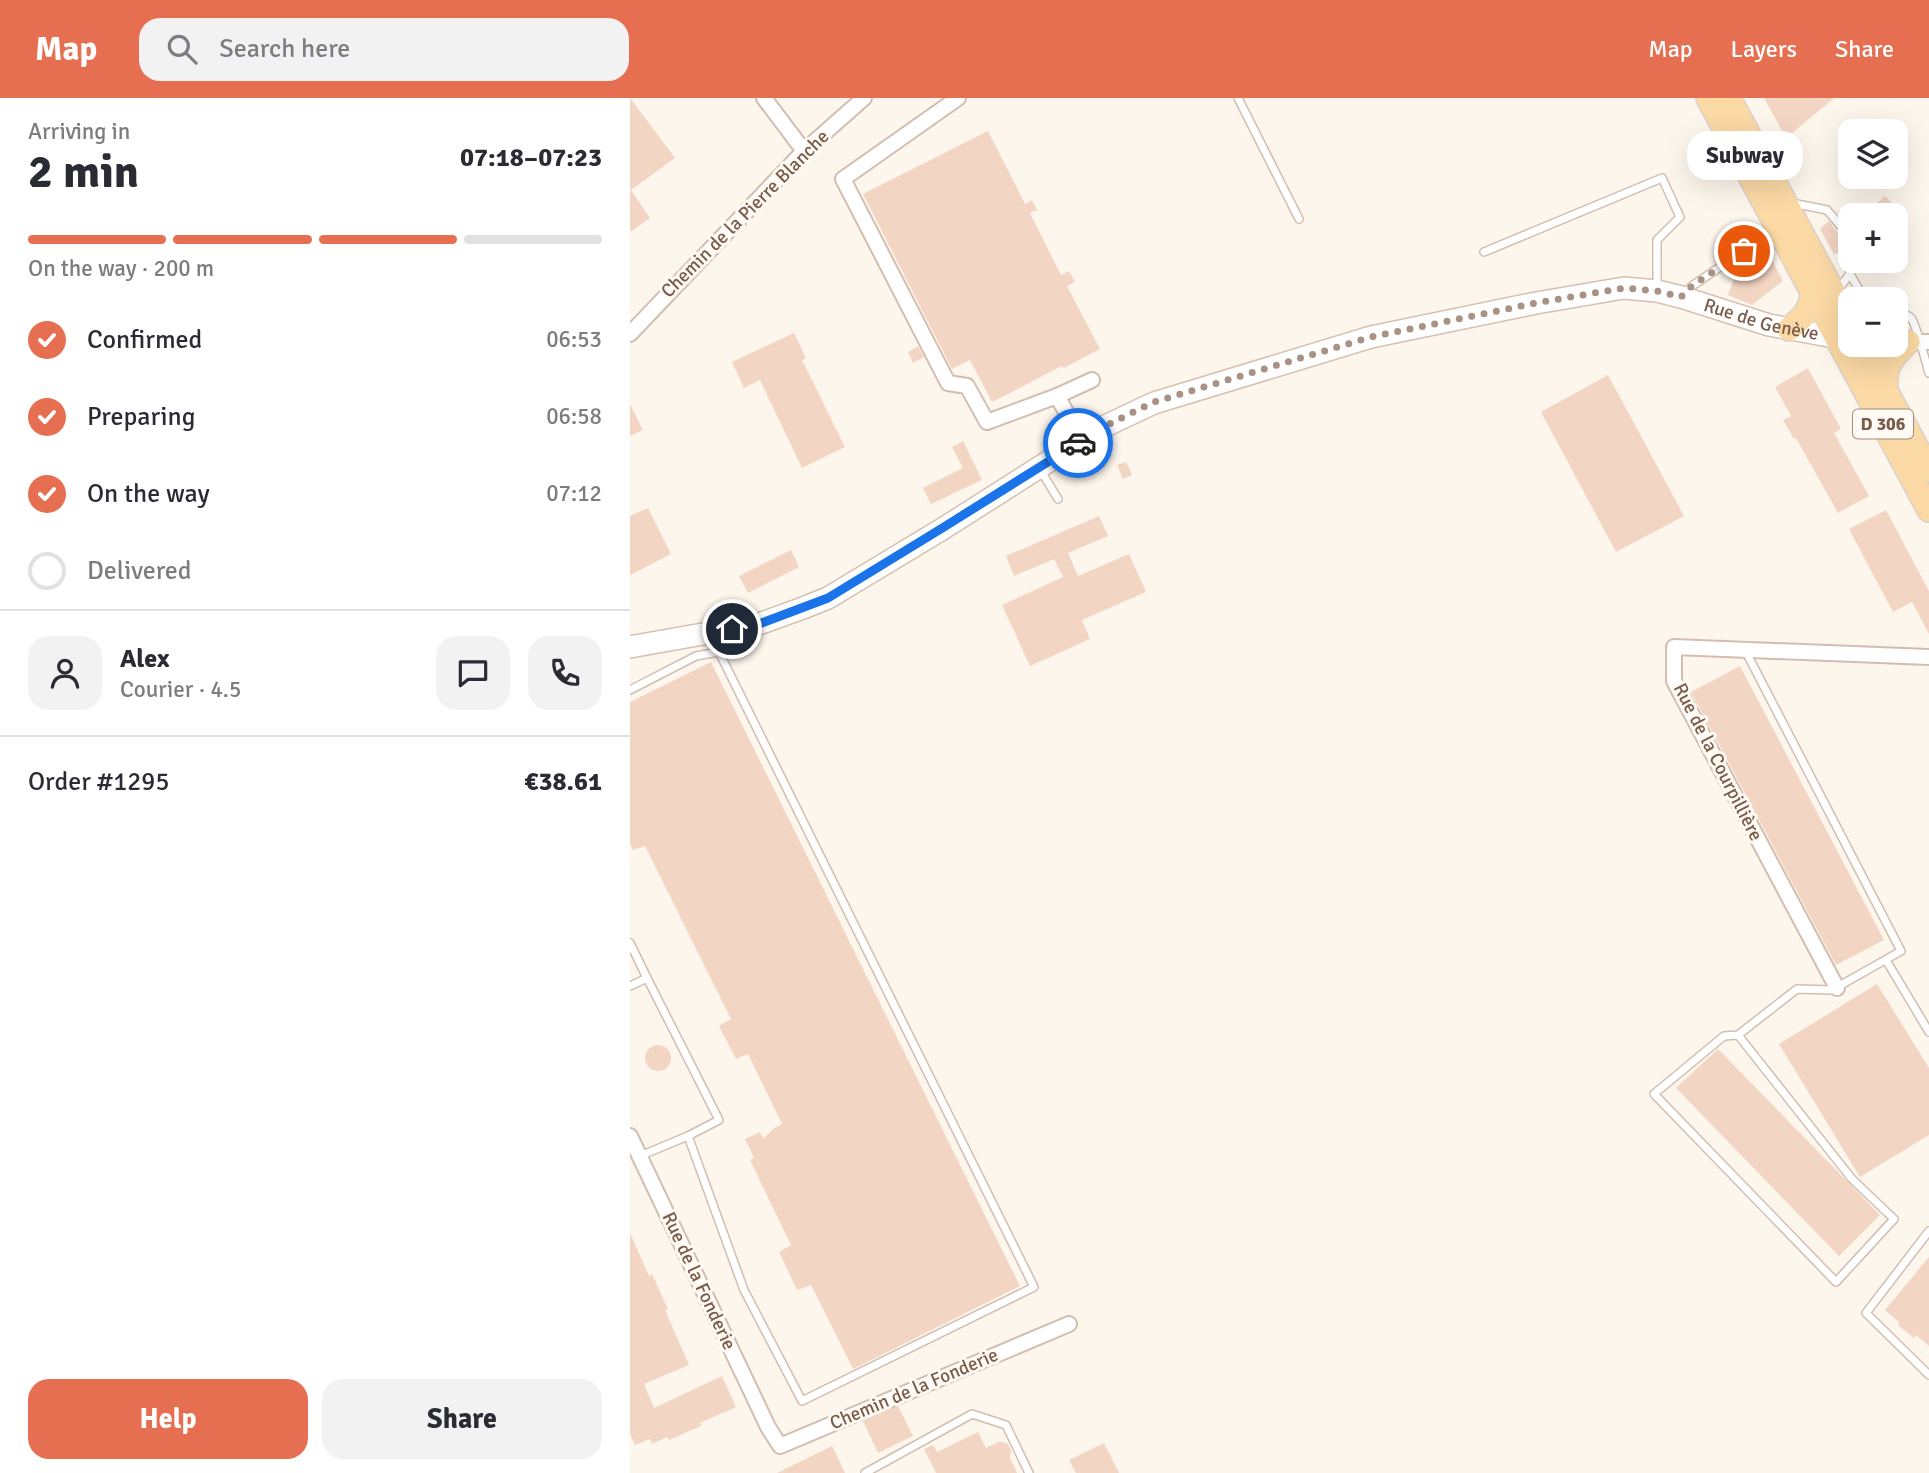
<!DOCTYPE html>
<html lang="en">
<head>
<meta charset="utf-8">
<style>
	:root { --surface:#fff; --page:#f2f2f3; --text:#2b2b33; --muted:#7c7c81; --line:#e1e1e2; --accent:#e76f51 }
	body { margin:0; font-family:Signika,sans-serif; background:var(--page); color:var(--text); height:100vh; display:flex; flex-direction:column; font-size:26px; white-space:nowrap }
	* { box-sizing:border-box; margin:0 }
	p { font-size:23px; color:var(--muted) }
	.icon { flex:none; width:38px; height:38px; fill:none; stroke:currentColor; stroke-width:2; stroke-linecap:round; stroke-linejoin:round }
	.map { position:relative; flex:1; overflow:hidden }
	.panel { display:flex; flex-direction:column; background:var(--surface); width:630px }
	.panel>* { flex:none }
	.tools { position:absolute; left:1208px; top:21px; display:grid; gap:14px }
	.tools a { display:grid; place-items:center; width:70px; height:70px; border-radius:14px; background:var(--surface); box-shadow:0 7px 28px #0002; font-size:35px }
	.pin { position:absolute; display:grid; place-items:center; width:60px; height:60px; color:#fff; margin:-30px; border:4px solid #fff; border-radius:50%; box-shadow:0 2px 7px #0007 }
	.courier { position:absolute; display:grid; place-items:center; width:70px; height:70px; margin:-35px; border:5px solid #1a73e8; border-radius:50%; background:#fff; color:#222; box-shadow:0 2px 9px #0007 }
	.bubble { position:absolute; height:49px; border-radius:21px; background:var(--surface); box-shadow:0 7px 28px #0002; font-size:23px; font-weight:700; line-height:49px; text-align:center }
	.overview em { font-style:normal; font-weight:700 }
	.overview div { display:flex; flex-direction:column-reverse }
	.overview { display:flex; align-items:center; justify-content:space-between; height:119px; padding:0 28px }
	h1 { font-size:46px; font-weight:700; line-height:52px }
	.bar { display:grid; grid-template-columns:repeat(4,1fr); gap:10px 7px; align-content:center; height:84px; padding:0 28px }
	.bar i { height:9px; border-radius:5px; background:var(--line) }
	.bar .on { background:var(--accent) }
	.bar p { grid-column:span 4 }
	.line { display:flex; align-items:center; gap:18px; padding:0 28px; border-top:2px solid var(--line) }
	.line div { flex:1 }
	.round { display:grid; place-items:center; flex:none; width:74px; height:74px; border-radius:21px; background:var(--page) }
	ol { padding:0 28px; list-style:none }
	li { display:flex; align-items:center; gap:21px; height:77px }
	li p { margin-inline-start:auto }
	li .icon { padding:7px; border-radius:50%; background:var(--accent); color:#fff; stroke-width:4 }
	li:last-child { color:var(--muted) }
	li i { width:38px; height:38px; border:4px solid var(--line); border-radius:50% }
	.cta { display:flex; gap:14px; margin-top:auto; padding:14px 28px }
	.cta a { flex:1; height:80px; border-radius:21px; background:var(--accent); color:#fff; font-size:28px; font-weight:700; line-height:80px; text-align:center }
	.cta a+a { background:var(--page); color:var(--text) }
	header { display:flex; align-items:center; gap:42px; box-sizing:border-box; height:98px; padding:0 35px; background:var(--accent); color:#fff }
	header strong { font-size:33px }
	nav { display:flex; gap:38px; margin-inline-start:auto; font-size:24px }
	.search { width:490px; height:63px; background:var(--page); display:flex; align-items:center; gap:18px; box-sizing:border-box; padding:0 24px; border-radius:21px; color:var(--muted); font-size:26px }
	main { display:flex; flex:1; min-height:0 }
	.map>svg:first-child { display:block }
</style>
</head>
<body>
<header>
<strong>Map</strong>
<div class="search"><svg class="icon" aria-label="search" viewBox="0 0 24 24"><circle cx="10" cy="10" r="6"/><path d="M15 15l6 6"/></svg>Search here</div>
<nav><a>Map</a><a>Layers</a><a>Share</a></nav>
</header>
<main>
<section class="panel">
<div class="overview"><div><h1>2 min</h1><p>Arriving in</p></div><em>07:18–07:23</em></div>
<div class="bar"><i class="on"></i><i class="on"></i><i class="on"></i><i></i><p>On the way · 200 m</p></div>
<ol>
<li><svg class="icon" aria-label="check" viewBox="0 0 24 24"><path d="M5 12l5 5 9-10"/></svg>Confirmed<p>06:53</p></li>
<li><svg class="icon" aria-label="check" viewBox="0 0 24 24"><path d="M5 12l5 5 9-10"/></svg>Preparing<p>06:58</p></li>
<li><svg class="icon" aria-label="check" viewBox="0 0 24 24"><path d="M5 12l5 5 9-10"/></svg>On the way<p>07:12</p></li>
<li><i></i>Delivered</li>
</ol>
<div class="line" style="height:126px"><a class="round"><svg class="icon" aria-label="person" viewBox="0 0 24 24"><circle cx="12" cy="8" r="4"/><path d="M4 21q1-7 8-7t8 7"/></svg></a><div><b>Alex</b><p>Courier · 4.5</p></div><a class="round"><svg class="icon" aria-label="chat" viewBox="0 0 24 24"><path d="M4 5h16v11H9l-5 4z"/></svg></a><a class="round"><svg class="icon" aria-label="phone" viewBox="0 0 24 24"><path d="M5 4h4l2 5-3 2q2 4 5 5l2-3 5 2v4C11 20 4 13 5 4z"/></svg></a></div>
<div class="line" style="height:91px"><div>Order #1295</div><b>€38.61</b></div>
<div class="cta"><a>Help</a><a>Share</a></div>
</section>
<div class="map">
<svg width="1299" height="1375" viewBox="0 0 1299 1375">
	<rect width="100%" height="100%" fill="#fdf6ec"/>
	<g fill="#f3d5c3">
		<polygon points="0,0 45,60 1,92 20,120 0,134"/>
		<polygon points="1134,0 1204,0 1156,40"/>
		<polygon points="358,33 395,106 402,102 407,112 400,115 431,177 439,173 445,184 437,188 470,251 434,270 432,268 362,304 340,262 322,271 233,96"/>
		<polygon points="1255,98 1264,107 1253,117 1234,117"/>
		<polygon points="1220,106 1220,107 1223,106 1229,117 1220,117 1220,129 1207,114"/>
		<polygon points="1199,123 1209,136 1211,154 1204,156 1190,131"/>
		<polygon points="1140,158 1153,183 1122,207 1098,197 1105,178 1101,170 1109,166"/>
		<polygon points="164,235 176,260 172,262 215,349 172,370 130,282 114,290 102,264"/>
		<polygon points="288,248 294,259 283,265 278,254"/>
		<polygon points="1178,270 1211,331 1204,335 1239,398 1208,415 1166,340 1164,341 1153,322 1161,318 1145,289"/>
		<polygon points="978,277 1054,418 986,454 911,314"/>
		<polygon points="0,306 13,332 0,338"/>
		<polygon points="333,343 352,382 301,406 293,390 333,370 322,349"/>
		<polygon points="496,364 502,377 493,381 487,367"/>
		<polygon points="18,410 41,456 0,477 0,418"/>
		<polygon points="1256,412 1299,493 1299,536 1282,504 1263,514 1219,431"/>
		<polygon points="469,418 478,438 438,455 448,478 499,456 516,494 452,522 460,541 400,568 372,507 433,479 424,461 384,478 376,458"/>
		<polygon points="161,452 169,469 118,495 109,478"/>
		<polygon points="81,564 390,1188 223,1271 181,1187 167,1192 149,1154 161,1147 120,1062 124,1060 115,1041 130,1034 133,1041 143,1031 152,1026 118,956 106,961 89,928 101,921 15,748 3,752 0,746 0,604"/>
		<polygon points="1110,568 1254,842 1206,867 1061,594"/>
		<polygon points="1247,886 1299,970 1299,1037 1230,1079 1149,946"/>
		<circle cx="28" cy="960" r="13"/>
		<polygon points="1088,951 1250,1117 1209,1158 1046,990"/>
		<polygon points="0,1135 19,1178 22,1176 38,1211 35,1212 59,1267 14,1286 24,1310 92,1278 106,1309 70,1325 71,1328 39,1342 37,1339 22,1346 20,1341 5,1347 0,1336"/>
		<polygon points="1299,1159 1299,1248 1286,1237 1284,1240 1268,1227 1270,1225 1255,1212"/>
		<polygon points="268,1308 283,1338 248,1355 233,1323"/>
		<polygon points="348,1334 356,1350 370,1343 378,1346 381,1352 380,1360 387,1375 306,1375 294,1351 303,1347 307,1354"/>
		<polygon points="474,1345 489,1375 446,1375 439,1362"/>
		<polygon points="202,1348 215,1375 147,1375"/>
	</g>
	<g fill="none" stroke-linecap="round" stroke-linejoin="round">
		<defs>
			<g id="lane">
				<polyline points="608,0 669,121"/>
				<polyline points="1162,105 1197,112 1215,133 1220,176 1207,193"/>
				<polyline points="854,154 1032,80 1050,119 1027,142 1027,189"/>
				<polyline points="1220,176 1231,195 1239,201"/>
				<polyline points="1054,196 1062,188 1131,141"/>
				<path d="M1265,213C1271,215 1277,216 1281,220C1286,225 1296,265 1299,275"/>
				<polyline points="411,373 428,401"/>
				<polyline points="0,592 66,558 89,554 404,1189 172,1303 114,1192 58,1038 10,1058"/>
				<polyline points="0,845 17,880 0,888"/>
				<polyline points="1256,862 1299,934"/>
				<polyline points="17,880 89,1022 58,1038"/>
				<polyline points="1108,937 1222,1081 1264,1121 1206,1184 1024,996 1094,938 1108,937 1167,891 1202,892 1271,853 1115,552"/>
				<polyline points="1299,1133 1236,1215 1299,1277"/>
				<polyline points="235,1375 342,1316 376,1327 399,1375"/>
			</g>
			<g id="street">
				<polyline points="134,0 174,53"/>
				<polyline points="328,0 213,81 318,285 337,288 357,324 427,298 462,282"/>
				<polyline points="0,236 174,53 234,0"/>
				<polyline points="1272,244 1299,244"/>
				<polyline points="427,298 452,342"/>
				<polyline points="1207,890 1044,583 1044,549 1299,559"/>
				<polyline points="0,1038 138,1329 150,1348 439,1226"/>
			</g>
			<g id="secondary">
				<path id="s1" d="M0,549L129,526L173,510L198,500L314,430L471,330L524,305L741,239L906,205L994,190L1027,193L1051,199L1139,227L1220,242"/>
			</g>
			<g id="primary">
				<polyline points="1078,0 1299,412"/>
				<polyline points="1099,0 1220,225"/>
				<path d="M1159,231C1173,220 1181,212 1182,194"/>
				<polyline points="1231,247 1299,372"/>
				<path d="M1256,292C1254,267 1262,260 1278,244"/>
			</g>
		</defs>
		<use href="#lane" stroke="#d1beb0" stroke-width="10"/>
		<use href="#street" stroke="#d1beb0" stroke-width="18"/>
		<use href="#secondary" stroke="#d6c0b0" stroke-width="24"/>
		<use href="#primary" stroke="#dad1cd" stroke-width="26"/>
		<use href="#lane" stroke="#fff" stroke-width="7"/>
		<use href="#street" stroke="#fff" stroke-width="14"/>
		<use href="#secondary" stroke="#fff" stroke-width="21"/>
		<use href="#primary" stroke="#fbd9a5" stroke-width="23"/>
	</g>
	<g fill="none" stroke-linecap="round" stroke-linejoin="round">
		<polyline stroke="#a89285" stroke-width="7" stroke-dasharray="0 12.6" points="448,345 471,330 524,304 741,239 906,205 994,190 1027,193 1051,199 1062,188 1114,153"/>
		<polyline stroke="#1a73e8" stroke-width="9" points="102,531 129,526 198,500 314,429 448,345"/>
	</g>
	<g text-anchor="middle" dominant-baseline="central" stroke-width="6" stroke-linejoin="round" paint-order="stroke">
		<rect fill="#fffaf3" stroke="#a28b7f" stroke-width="2" x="1223" y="311.5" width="60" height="29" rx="5"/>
		<g font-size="18" font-weight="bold" fill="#7a5c4d">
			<text x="1253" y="326">D 306</text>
		</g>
		<g font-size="19" fill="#7a5c4d" stroke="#fffaf3">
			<text transform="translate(115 116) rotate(-45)">Chemin de la Pierre Blanche</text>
			<text stroke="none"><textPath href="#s1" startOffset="1211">Rue de Genève</textPath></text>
			<text transform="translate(1088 664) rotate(63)">Rue de la Courpillière</text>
			<text transform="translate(69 1183) rotate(65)">Rue de la Fonderie</text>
			<text transform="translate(284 1291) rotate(-23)">Chemin de la Fonderie</text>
		</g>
	</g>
</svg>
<div class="tools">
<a><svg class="icon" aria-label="layers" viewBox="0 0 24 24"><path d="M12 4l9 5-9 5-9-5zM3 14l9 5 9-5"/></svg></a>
<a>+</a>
<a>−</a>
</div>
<div class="pin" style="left:1114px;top:153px;background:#ea580c"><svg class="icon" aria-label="bag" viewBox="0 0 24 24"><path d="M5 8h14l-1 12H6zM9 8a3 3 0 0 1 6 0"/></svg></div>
<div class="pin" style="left:102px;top:531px;background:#1f2937"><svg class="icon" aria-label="home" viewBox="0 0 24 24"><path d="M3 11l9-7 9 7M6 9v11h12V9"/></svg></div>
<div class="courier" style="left:448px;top:345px"><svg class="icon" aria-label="car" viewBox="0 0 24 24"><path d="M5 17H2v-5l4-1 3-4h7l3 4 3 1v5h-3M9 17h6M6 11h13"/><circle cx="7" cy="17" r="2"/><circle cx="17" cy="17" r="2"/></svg></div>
<div class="bubble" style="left:1057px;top:33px;width:116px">Subway</div>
</div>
</main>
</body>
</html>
